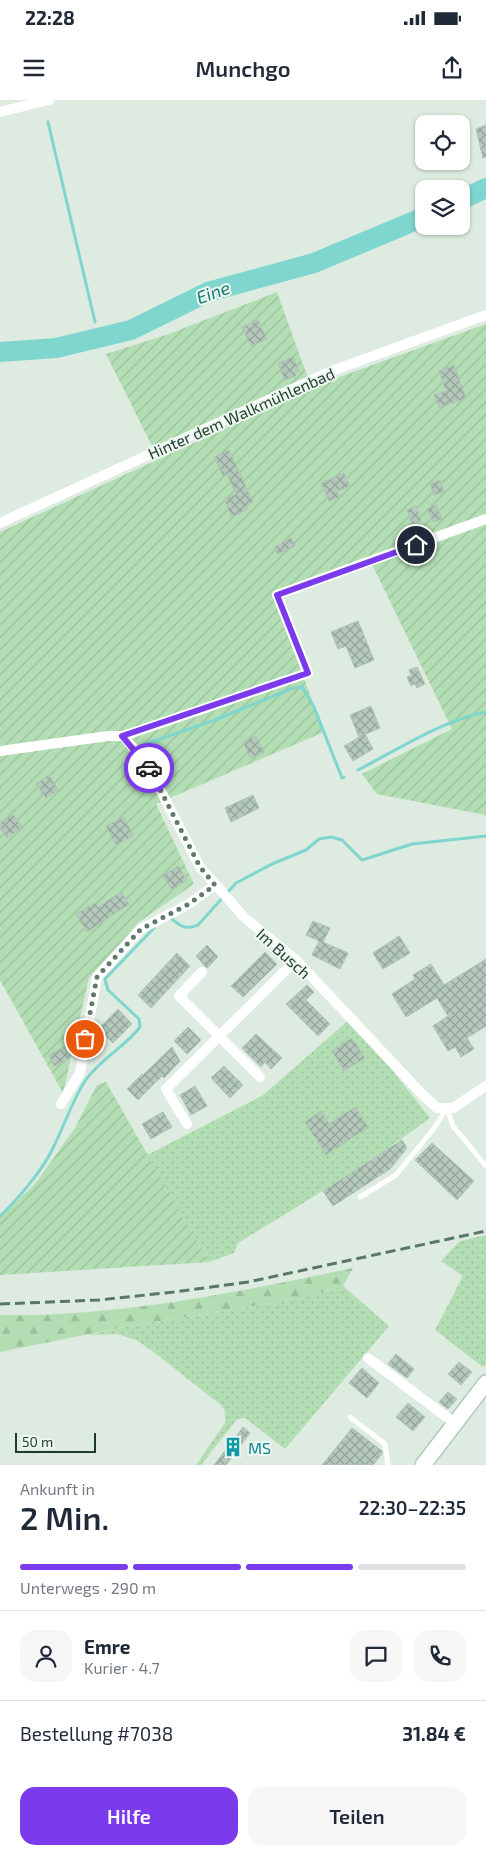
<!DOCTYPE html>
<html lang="de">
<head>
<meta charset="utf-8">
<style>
	:root { --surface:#fff; --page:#f6f6f7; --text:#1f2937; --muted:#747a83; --line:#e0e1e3; --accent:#7c3aed }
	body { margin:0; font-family:"Exo 2",sans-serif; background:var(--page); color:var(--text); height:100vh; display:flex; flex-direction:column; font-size:19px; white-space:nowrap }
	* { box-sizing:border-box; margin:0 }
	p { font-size:16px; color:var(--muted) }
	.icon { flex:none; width:28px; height:28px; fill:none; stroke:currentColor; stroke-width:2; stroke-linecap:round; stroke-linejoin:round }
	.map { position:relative; height:1365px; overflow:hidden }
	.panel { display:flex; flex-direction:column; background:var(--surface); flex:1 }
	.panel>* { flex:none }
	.buttons { position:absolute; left:415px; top:15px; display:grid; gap:10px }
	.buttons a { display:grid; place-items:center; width:55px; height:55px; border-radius:10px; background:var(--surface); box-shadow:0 1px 4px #0004; font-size:25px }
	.scale { position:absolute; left:15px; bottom:12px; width:81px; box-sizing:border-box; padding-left:5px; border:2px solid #1d3b2c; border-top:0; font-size:14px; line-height:18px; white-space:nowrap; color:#1d3b2c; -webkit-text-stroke:4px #edf7f0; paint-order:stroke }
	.pin { position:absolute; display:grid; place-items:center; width:42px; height:42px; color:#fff; margin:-21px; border:2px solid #fff; border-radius:50%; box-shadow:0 1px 5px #0007 }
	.courier { position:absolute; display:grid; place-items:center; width:50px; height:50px; margin:-25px; border:4px solid #7c3aed; border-radius:50%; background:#fff; color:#222; box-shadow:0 1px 6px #0007 }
	.overview em { font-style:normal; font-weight:600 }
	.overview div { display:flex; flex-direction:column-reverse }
	.overview { display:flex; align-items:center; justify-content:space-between; height:85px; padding:0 20px }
	h1 { font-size:32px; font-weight:600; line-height:38px }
	.bar { display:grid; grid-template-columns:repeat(4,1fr); gap:8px 5px; align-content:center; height:60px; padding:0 20px }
	.bar i { height:6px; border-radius:4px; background:var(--line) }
	.bar .current { background:var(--accent) }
	.bar p { grid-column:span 4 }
	.line { display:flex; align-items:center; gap:12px; padding:0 20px; border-top:1px solid var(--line) }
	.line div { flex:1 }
	.round { display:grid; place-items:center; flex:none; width:52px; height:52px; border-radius:15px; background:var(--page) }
	.cta { display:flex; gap:10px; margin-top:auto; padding:10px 20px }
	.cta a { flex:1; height:58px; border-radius:15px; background:var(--accent); color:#fff; font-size:20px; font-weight:600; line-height:58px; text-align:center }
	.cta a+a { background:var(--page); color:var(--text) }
	.status { display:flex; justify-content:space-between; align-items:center; height:35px; padding:0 25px; background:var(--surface); direction:ltr }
	.status svg { height:14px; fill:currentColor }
	header { display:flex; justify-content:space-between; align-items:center; height:65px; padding:0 20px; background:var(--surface); font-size:22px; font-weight:600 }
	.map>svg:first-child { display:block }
</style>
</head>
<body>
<div class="status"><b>22:28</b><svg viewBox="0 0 49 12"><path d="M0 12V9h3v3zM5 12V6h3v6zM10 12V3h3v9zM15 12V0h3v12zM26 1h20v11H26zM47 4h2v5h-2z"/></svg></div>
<header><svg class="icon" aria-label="menu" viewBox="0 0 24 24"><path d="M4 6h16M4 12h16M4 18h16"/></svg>Munchgo<svg class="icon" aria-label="share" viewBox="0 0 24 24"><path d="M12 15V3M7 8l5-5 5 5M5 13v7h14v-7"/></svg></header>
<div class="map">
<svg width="486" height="1365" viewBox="0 0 486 1365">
	<defs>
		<pattern id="grass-dots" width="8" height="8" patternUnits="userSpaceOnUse" patternTransform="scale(1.25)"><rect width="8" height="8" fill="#b3deb4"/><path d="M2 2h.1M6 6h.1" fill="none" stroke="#9abf9b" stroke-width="1.8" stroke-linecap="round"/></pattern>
		<pattern id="forest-firs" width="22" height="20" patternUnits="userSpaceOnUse" patternTransform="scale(1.25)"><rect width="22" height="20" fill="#b3deb4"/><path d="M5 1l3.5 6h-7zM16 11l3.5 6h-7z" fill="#9abf9b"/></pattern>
		<pattern id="garden-furrows" width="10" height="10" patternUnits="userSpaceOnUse" patternTransform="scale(1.25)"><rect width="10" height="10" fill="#b3deb4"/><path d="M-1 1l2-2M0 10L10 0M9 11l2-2" fill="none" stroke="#9abf9b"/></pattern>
		<pattern id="building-cross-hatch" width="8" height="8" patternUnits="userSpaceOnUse" patternTransform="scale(1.25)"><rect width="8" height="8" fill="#b5c8bc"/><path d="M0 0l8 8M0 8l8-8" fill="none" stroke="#93a499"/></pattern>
	</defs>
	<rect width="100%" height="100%" fill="#ddebe1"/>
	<g fill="url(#grass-dots)">
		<path d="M351,918L430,1018C369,1064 303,1103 238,1143L234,1153L209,1162L147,1055L262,996Z"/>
		<polygon points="486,1135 486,1264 483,1267 435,1230 463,1176 441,1161 460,1141"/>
		<polygon points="343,1186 389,1226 285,1349 245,1318 237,1319 201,1365 196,1365 225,1323 225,1311 221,1305 151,1250 136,1240 117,1234 88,1235 129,1226 302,1198"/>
	</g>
	<path fill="url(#forest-firs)" d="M353,1168L343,1186L302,1198L129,1226L0,1252V1215C116,1217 239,1192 353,1168Z"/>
	<g fill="url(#garden-furrows)">
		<polygon points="277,192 309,281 155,352 106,254 166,235"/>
		<polygon points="486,224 486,715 377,694 362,674 452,629 369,458 272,494 324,632 156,704 194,784 139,822 89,878 63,993 0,880 0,432 331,280"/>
		<polygon points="106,982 209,1162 0,1175 0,1117 35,1084 75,1028 97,985"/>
	</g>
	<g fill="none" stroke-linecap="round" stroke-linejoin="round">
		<g stroke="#7fd6ce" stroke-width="3">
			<polyline points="48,22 95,222"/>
			<polyline points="143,645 215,620 293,588 302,587 314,607 342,678 344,677"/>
			<path d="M358,670C399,649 441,621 486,612"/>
			<path d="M168,816C180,825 183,831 198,825L236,783L272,764L306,750L319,739L331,737L342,740L362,760L412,744L486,736"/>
			<path d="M0,1116C17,1100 42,1071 52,1050C64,1027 71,1003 85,981C101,958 124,948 140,927L139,919L108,890L105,879L154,828"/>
		</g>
		<g stroke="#7fd6ce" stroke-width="20">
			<polyline points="461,100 486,88"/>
			<polyline points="0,252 56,248 131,230 208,192 314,163 424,117"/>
		</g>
	</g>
	<g fill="url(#building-cross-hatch)" stroke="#afc5b6">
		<polygon points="486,25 486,57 483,58 476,29"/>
		<polygon points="258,220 267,239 251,246 242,227"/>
		<polygon points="293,257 299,271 295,273 296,276 285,280 278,263"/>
		<polygon points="454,265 466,298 439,308 434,295 446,291 439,271"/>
		<polygon points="229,350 253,402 246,406 248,409 232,417 224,400 236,394 227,374 223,376 214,357"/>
		<polygon points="344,373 350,386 337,391 340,397 329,401 321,383"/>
		<polygon points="440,380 444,392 434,395 430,384"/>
		<polygon points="436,405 442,419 433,422 427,409"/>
		<polygon points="416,406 421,420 412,424 407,410"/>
		<polygon points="291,438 295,446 278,454 274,447"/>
		<polygon points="358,521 374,560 355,568 346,546 338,549 331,532"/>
		<polygon points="417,567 425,584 417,588 415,584 411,586 407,577 411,575 409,570"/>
		<polygon points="371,606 380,628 359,637 350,615"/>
		<polygon points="365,634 373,649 353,661 344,646"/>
		<polygon points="256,636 264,652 250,658 243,642"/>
		<polygon points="49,675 58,690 46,698 36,684"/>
		<polygon points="253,695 259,708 231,722 225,708"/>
		<polygon points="13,714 22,727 7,738 0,728 0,723"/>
		<polygon points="124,717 133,736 116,745 106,726"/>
		<polygon points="178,766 187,780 172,790 163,776"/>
		<polygon points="121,792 129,804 87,832 76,814 95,803 98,807"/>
		<polygon points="313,821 330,828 323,842 348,853 340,869 312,855 319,841 306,835"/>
		<polygon points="399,836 410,853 383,869 373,853"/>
		<polygon points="207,845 218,857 207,868 196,856"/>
		<polygon points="265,852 277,864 243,897 231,886"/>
		<polygon points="177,853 190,866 151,908 138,895"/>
		<polygon points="486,859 486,926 467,938 474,949 461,957 455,947 448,951 433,926 448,916 437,898 406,917 392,894 415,879 413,875 431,864 444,885"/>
		<polygon points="307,885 314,892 306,900 330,924 318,936 286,904"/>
		<polygon points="118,909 132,924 113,943 98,929"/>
		<polygon points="188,927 201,940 187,954 174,941"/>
		<polygon points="256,934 282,958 271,969 265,962 261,967 242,948"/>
		<polygon points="352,938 365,958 344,971 332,951"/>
		<polygon points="64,947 70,958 54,966 49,955"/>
		<polygon points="172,947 180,961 164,978 162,976 138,1000 127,989 142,974 143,975"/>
		<polygon points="224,966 243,985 230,998 211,978"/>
		<polygon points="195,986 207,1006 191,1015 180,995"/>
		<polygon points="355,1007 368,1027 326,1055 305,1022 321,1011 329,1024"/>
		<polygon points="163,1012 172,1027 151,1039 142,1024"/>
		<polygon points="402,1040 407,1048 390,1069 333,1106 323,1091"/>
		<polygon points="432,1043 474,1081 457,1100 415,1060"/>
		<polygon points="396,1254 414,1269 407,1278 388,1264"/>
		<polygon points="459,1262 472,1272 461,1285 448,1274"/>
		<polygon points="362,1268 379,1283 367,1298 349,1283"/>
		<polygon points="448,1292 457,1299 448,1309 439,1302"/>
		<polygon points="408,1303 425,1317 413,1331 396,1317"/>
		<polygon points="243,1327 250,1333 226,1365 214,1365"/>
		<polygon points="352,1328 382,1351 382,1354 373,1365 322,1365"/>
	</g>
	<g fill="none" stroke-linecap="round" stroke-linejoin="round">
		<defs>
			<polyline id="secondary" points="423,1365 486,1283"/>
		</defs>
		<use href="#secondary" stroke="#afcbba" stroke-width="18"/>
		<g stroke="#fff" stroke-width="5">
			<polyline points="447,1008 453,1026 485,1065"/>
			<polyline points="360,1097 396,1075 435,1027 447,1008"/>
			<polyline points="350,1317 385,1344 388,1365"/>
		</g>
		<g stroke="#fff" stroke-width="10">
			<polyline points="0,12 49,0"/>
			<polyline points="0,423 329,272 486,215"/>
			<polyline points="123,636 147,664 200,767 244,817 296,860 421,993 437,1008 453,1008 486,986"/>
			<polyline points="0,651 108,636 123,636 308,573 277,495 486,419"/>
			<polyline points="202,872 179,896 260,977"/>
			<polyline points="61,1004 80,973 97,877 141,829 189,804 215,785"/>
			<polyline points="187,1024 166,989 296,860"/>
			<polyline points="368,1258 456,1324"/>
		</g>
		<use href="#secondary" stroke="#fff" stroke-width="15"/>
		<polyline stroke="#577767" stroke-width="3" stroke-dasharray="10 5" stroke-linecap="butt" points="0,1204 99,1200 174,1192 248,1182 486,1131"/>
	</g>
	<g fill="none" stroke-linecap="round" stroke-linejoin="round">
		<polyline stroke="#60796b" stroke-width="5" stroke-dasharray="0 9" points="85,939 97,877 141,829 189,804 215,785 200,767 149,668"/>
		<polyline stroke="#7c3aed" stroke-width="6" points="149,668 122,636 308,573 277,495 416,445"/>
	</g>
	<defs>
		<symbol id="building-bare" viewBox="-9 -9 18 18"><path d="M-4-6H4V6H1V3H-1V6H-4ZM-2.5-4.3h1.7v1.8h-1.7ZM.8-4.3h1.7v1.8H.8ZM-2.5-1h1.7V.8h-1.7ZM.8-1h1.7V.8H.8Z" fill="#0f9aa8" stroke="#edf7f0" stroke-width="2.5" paint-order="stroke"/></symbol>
	</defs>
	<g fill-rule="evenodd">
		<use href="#building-bare" x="219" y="1333" width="28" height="28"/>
	</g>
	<g text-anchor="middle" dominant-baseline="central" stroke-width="4" stroke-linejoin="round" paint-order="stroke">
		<g font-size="16" fill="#1d3b2c" stroke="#edf7f0">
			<text transform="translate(241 313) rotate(-24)">Hinter dem Walkmühlenbad</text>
			<text transform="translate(284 853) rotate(42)">Im Busch</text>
		</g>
		<g font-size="16" fill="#0d838f" stroke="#edf7f0" text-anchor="start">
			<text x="248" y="1347">MS</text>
		</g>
		<g font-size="18" font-style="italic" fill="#137c73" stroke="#edf7f0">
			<text transform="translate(213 192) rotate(-20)">Eine</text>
		</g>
	</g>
</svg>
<div class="buttons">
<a><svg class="icon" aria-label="locate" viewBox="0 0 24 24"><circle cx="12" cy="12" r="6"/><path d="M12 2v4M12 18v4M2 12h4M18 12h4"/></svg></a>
<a><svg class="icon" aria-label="layers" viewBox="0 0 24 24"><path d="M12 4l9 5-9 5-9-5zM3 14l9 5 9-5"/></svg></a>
</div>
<div class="scale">50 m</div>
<div class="pin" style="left:85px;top:939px;background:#ea580c"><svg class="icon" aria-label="bag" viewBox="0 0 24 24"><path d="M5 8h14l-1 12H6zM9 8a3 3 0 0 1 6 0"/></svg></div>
<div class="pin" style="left:416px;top:445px;background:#1f2937"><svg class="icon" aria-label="home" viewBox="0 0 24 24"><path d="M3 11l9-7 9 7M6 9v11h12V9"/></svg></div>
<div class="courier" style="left:149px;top:668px"><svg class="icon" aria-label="car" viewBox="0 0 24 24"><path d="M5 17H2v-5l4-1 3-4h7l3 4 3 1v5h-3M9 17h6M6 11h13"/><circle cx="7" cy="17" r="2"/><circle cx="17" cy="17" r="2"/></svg></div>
</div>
<section class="panel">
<div class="overview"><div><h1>2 Min.</h1><p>Ankunft in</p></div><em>22:30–22:35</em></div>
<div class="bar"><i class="current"></i><i class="current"></i><i class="current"></i><i></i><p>Unterwegs · 290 m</p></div>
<div class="line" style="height:90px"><a class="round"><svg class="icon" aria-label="person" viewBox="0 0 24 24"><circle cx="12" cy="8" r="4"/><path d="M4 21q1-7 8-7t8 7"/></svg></a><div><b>Emre</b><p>Kurier · 4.7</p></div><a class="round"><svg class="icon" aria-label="chat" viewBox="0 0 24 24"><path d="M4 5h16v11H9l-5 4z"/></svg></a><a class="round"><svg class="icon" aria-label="phone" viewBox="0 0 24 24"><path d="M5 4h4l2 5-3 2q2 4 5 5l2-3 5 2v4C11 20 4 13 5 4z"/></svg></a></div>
<div class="line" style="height:65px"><div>Bestellung #7038</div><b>31.84 €</b></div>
<div class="cta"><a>Hilfe</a><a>Teilen</a></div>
</section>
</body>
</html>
